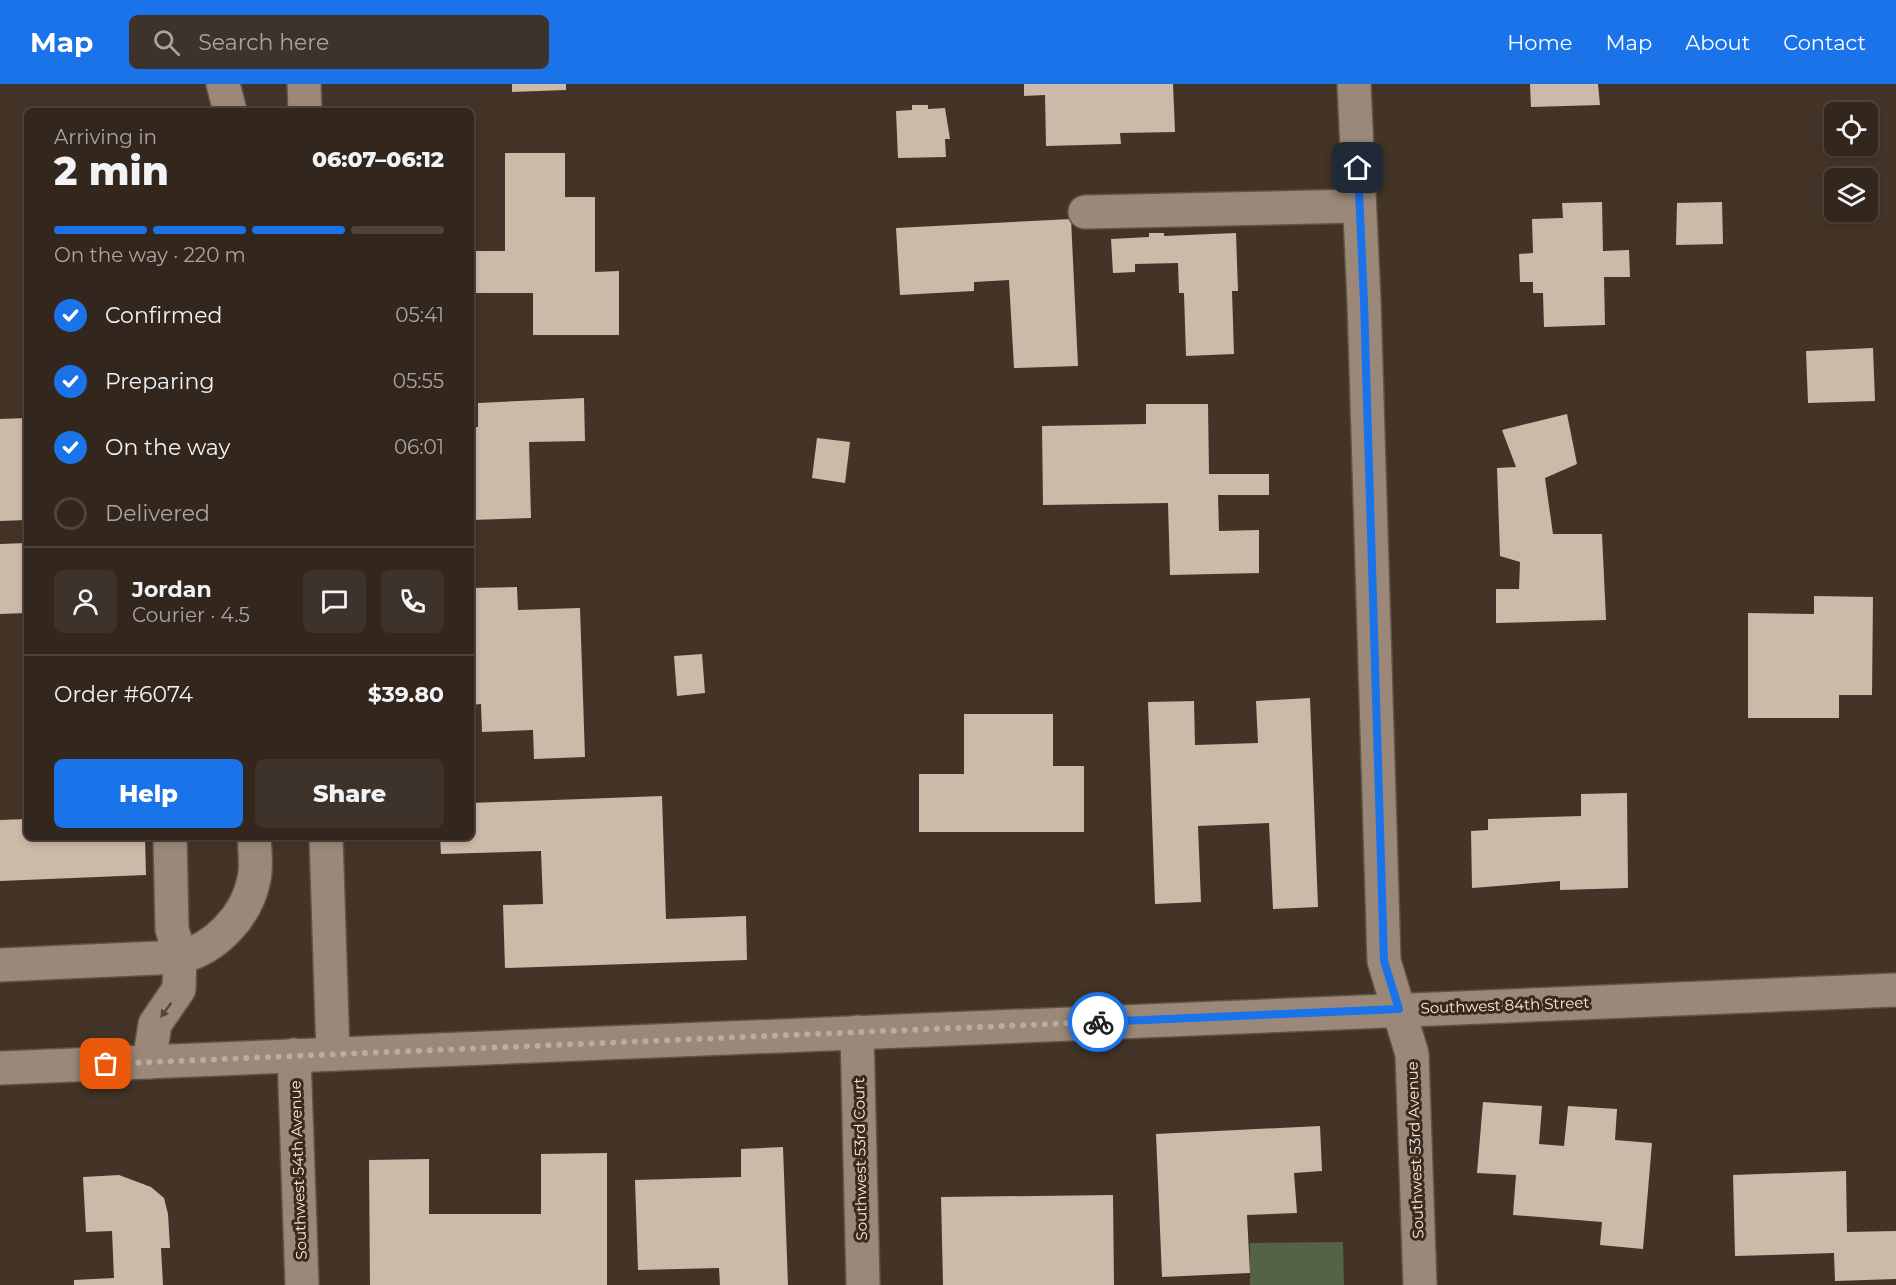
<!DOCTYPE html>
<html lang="en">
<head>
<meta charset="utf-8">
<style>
	:root { --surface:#33271d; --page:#3e332a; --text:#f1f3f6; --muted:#a9a5a4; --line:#4e443b; --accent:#1a73e8 }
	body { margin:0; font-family:Montserrat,sans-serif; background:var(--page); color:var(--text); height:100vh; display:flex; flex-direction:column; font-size:22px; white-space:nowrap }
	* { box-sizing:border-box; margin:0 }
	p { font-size:20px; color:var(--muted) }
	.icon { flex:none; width:33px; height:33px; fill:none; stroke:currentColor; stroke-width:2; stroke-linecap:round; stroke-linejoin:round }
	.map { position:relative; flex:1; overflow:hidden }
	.sheet { position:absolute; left:24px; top:24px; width:450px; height:732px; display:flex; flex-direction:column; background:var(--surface); border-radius:9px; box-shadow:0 3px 9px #0003,0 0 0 2px var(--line) }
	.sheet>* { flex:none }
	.fabs { position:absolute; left:1824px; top:18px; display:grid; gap:12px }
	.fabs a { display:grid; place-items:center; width:54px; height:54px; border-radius:9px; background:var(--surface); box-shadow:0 3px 9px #0003,0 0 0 2px var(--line); font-size:30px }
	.pin { position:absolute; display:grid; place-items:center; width:51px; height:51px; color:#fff; margin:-26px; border-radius:12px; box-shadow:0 3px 9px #0006 }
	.courier { position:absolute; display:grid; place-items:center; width:60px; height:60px; margin:-30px; border:4px solid #1a73e8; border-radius:50%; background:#fff; color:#222; box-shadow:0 2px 8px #0007 }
	.overview em { font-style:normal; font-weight:800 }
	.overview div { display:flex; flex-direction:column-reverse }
	.overview { display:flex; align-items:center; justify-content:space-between; height:102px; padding:0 30px }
	h1 { font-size:39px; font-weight:800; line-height:45px }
	.bar { display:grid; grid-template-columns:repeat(4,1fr); gap:9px 6px; align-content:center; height:72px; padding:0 30px }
	.bar i { height:8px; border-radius:4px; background:var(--line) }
	.bar .selected { background:var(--accent) }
	.bar p { grid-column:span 4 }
	.line { display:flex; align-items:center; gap:15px; padding:0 30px; border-top:2px solid var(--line) }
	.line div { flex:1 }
	.round { display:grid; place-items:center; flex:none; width:63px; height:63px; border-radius:9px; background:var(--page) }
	ol { padding:0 30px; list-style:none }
	li { display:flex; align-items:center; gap:18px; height:66px }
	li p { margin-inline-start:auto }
	li .icon { padding:6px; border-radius:50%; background:var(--accent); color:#fff; stroke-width:4 }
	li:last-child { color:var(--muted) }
	li i { width:33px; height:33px; border:3px solid var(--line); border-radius:50% }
	.cta { display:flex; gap:12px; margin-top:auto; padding:12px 30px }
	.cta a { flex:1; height:69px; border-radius:9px; background:var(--accent); color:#fff; font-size:24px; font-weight:800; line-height:69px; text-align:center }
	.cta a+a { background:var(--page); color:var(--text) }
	header { display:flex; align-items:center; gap:36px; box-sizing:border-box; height:84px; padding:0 30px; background:var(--accent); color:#fff }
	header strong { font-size:28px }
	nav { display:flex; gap:33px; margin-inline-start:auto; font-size:21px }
	.search { width:420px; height:54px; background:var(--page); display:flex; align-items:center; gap:15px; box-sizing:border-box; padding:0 21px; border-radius:9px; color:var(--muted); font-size:22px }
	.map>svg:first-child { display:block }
</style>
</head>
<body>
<header>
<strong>Map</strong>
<div class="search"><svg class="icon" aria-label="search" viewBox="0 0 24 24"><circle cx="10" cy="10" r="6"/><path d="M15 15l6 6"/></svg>Search here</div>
<nav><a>Home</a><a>Map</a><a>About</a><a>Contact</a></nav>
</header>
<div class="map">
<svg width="1896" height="1201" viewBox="0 0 1896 1201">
	<rect width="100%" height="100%" fill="#443427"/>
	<polygon fill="#546245" points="1343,1158 1344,1201 1250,1201 1250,1159"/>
	<g fill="#ccb9a8">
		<polygon points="512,0 566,0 566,6 512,8"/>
		<polygon points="1024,0 1173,0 1175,48 1120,49 1121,60 1046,62 1045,11 1024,12"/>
		<polygon points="1530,0 1598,0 1600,21 1531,23"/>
		<polygon points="912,21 928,21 928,25 945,24 950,55 945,55 946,73 898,74 896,27 912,26"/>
		<polygon points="505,69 565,69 565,113 595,113 595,188 619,187 619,251 533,251 533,209 471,209 471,167 505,167"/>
		<polygon points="1602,118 1603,167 1629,166 1630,193 1604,193 1605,241 1544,243 1543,209 1533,209 1533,198 1520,198 1519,170 1533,169 1532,135 1563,134 1562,119"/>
		<polygon points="1722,118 1723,160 1676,161 1677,119"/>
		<polygon points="1071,135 1078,282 1014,284 1009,196 974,198 974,207 900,211 896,144"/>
		<polygon points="1149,149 1164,149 1164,152 1236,149 1238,207 1232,207 1234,270 1186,272 1184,209 1179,209 1178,179 1135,180 1135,188 1113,189 1111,155 1149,153"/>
		<polygon points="1873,264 1875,317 1808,319 1806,267"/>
		<polygon points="584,314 585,357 529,358 531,434 471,436 471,343 478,343 478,319"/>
		<polygon points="1146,320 1208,320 1209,390 1269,390 1269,411 1218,411 1219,447 1259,446 1259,489 1170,491 1168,419 1043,421 1042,342 1146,340"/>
		<polygon points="1567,330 1577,380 1545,394 1553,450 1602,450 1606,536 1496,539 1496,505 1519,505 1520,478 1500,472 1497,384 1516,383 1502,346"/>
		<polygon points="27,334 27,436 0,437 0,335"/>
		<polygon points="817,354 850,358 845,399 812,394"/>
		<polygon points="27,459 27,529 0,530 0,460"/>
		<polygon points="517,503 518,526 580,524 585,673 534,675 533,646 482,648 481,620 471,621 471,573 476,573 475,550 471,550 471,504"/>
		<polygon points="1814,512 1873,513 1872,611 1839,611 1839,634 1748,634 1748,529 1814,530"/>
		<polygon points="702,570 705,609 677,612 674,572"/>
		<polygon points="1310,614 1318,823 1273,825 1269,739 1198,742 1201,818 1155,820 1148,618 1194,617 1195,661 1258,659 1256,617"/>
		<polygon points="964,630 1053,630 1053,682 1084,682 1084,748 919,748 919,690 964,690"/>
		<polygon points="1627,709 1628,804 1560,806 1560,797 1472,804 1471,747 1488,746 1488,735 1581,732 1581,710"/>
		<polygon points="662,712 666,835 746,832 747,876 505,884 503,821 543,820 541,767 441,770 440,753 471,753 471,719"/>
		<polygon points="27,735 27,753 145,753 146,791 0,797 0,736"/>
		<polygon points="1483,1018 1542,1022 1539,1060 1564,1062 1568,1022 1617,1025 1615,1056 1652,1059 1643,1165 1600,1161 1602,1138 1513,1131 1516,1091 1477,1089"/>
		<polygon points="1320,1042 1322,1087 1294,1089 1297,1129 1247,1131 1250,1189 1162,1193 1156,1050"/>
		<polygon points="783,1063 788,1201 720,1201 719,1184 638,1186 635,1096 741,1093 741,1065"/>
		<polygon points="607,1069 607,1201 370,1201 369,1076 429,1075 429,1130 541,1130 541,1070"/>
		<polygon points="1846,1087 1847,1148 1896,1147 1896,1195 1835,1197 1834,1169 1735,1172 1733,1091"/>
		<polygon points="119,1091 151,1103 164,1114 168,1130 170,1164 161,1164 163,1201 74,1201 74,1196 114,1194 112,1147 86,1148 83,1093"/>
		<polygon points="1113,1111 1114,1201 943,1201 941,1113"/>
	</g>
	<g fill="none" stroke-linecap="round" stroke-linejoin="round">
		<defs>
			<g id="minor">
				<polyline points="223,0 230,27"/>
				<polyline points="304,0 305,27"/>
				<polyline points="1354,0 1364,217 1384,877 1412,970 1420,1201"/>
				<polyline points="1085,128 1359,122"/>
				<polyline points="326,753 333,969"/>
				<path d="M0,881L180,873C215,865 247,832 254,795C257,782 255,767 254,753"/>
				<polyline points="857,948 863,1201"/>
				<polyline points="294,971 302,1201"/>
				<polyline points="149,978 155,940 179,905 180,873 172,845 170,753"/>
				<polyline points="0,984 1896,906"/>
			</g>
		</defs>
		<use href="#minor" stroke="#605247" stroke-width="36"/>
		<use href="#minor" stroke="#9b8878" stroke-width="33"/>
	</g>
	<defs><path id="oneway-solid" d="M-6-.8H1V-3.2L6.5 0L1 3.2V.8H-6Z" transform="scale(1.5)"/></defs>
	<use fill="#574638" href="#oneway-solid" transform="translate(166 926) rotate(126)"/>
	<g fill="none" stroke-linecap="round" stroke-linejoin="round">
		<polyline stroke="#b9aca2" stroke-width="6" stroke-dasharray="0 10.8" points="106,980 1098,938"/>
		<polyline stroke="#1a73e8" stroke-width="8" points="1098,938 1399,925 1384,877 1364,218 1358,84"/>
	</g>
	<g text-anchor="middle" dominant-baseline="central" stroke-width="6" stroke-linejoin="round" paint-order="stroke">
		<g font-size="15" fill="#f8ede5" stroke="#3a2a1d">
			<text transform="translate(1505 921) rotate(-2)">Southwest 84th Street</text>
			<text transform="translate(1415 1066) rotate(-92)">Southwest 53rd Avenue</text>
			<text transform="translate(860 1075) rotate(-91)">Southwest 53rd Court</text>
			<text transform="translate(298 1086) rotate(-92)">Southwest 54th Avenue</text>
		</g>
	</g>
</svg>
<div class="fabs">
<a><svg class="icon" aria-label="locate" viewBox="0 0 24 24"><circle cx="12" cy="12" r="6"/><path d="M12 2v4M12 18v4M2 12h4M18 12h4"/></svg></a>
<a><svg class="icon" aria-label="layers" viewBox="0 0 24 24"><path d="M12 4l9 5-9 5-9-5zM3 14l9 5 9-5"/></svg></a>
</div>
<div class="pin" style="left:106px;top:980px;background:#ea580c"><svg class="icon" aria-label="bag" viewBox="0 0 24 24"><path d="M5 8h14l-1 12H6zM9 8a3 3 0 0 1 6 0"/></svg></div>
<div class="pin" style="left:1358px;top:84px;background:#1f2937"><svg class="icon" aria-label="home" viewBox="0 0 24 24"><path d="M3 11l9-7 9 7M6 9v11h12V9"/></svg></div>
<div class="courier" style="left:1098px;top:938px"><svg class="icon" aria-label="bike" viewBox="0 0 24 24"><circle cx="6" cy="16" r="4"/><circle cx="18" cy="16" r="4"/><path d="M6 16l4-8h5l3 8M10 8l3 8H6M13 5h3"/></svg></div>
<section class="sheet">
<div class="overview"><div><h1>2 min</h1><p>Arriving in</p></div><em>06:07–06:12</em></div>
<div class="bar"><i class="selected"></i><i class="selected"></i><i class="selected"></i><i></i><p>On the way · 220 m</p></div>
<ol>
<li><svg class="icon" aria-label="check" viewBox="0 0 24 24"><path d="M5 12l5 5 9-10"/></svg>Confirmed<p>05:41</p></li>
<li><svg class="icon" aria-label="check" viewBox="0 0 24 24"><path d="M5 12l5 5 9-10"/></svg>Preparing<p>05:55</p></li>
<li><svg class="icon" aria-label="check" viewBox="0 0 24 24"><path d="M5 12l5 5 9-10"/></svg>On the way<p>06:01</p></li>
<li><i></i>Delivered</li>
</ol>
<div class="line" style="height:108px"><a class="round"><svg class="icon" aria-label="person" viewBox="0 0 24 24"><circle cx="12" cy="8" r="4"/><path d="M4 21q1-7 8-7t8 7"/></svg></a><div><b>Jordan</b><p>Courier · 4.5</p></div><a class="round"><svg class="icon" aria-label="chat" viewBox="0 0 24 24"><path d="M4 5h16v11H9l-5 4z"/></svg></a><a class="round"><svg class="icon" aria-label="phone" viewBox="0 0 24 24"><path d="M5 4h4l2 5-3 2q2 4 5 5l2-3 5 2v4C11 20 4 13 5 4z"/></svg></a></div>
<div class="line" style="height:78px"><div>Order #6074</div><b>$39.80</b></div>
<div class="cta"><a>Help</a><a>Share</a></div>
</section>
</div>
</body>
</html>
